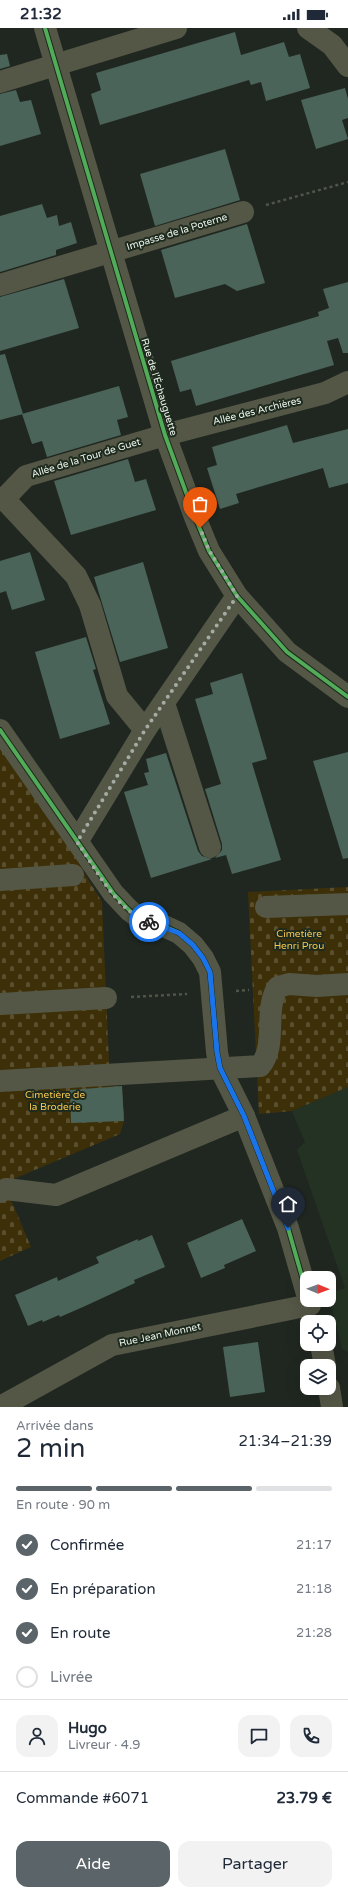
<!DOCTYPE html>
<html lang="fr">
<head>
<meta charset="utf-8">
<style>
	:root { --surface:#fff; --page:#f2f2f3; --text:#1f2937; --muted:#747a83; --line:#e0e1e3; --accent:#5b6468 }
	body { margin:0; font-family:"Varela Round",sans-serif; background:var(--page); color:var(--text); height:100vh; display:flex; flex-direction:column; font-size:15px; white-space:nowrap }
	* { box-sizing:border-box; margin:0 }
	p { font-size:13px; color:var(--muted) }
	.icon { flex:none; width:22px; height:22px; fill:none; stroke:currentColor; stroke-width:2; stroke-linecap:round; stroke-linejoin:round }
	.map { position:relative; height:1379px; overflow:hidden }
	.side { display:flex; flex-direction:column; background:var(--surface); flex:1 }
	.side>* { flex:none }
	.needle { width:26px; rotate:91deg }
	.fabs { position:absolute; left:300px; top:1243px; display:grid; gap:8px }
	.fabs a { display:grid; place-items:center; width:36px; height:36px; border-radius:8px; background:var(--surface); box-shadow:0 4px 16px #0002; font-size:20px }
	.pin { position:absolute; display:grid; place-items:center; width:34px; height:34px; color:#fff; margin:-41px -17px; border-radius:50% 50% 50% 0; rotate:-45deg; box-shadow:0 0 4px #0007 }
	.pin .icon { rotate:45deg }
	.courier { position:absolute; display:grid; place-items:center; width:40px; height:40px; margin:-20px; border:3px solid #1a73e8; border-radius:50%; background:#fff; color:#222; box-shadow:0 1px 5px #0007 }
	.summary em { font-style:normal; font-weight:600 }
	.summary div { display:flex; flex-direction:column-reverse }
	.summary { display:flex; align-items:center; justify-content:space-between; height:68px; padding:0 16px }
	h1 { font-size:26px; font-weight:600; line-height:30px }
	.bar { display:grid; grid-template-columns:repeat(4,1fr); gap:6px 4px; align-content:center; height:48px; padding:0 16px }
	.bar i { height:5px; border-radius:3px; background:var(--line) }
	.bar .selected { background:var(--accent) }
	.bar p { grid-column:span 4 }
	.line { display:flex; align-items:center; gap:10px; padding:0 16px; border-top:1px solid var(--line) }
	.line div { flex:1 }
	.round { display:grid; place-items:center; flex:none; width:42px; height:42px; border-radius:12px; background:var(--page) }
	ol { padding:0 16px; list-style:none }
	li { display:flex; align-items:center; gap:12px; height:44px }
	li p { margin-inline-start:auto }
	li .icon { padding:4px; border-radius:50%; background:var(--accent); color:#fff; stroke-width:4 }
	li:last-child { color:var(--muted) }
	li i { width:22px; height:22px; border:2px solid var(--line); border-radius:50% }
	.primary-button { display:flex; gap:8px; margin-top:auto; padding:8px 16px }
	.primary-button a { flex:1; height:46px; border-radius:12px; background:var(--accent); color:#fff; font-size:16px; font-weight:600; line-height:46px; text-align:center }
	.primary-button a+a { background:var(--page); color:var(--text) }
	.status { display:flex; justify-content:space-between; align-items:center; height:28px; padding:0 20px; background:var(--surface); direction:ltr }
	.status svg { height:11px; fill:currentColor }
	.map>svg:first-child { display:block }
</style>
</head>
<body>
<div class="status"><b>21:32</b><svg viewBox="0 0 49 12"><path d="M0 12V9h3v3zM5 12V6h3v6zM10 12V3h3v9zM15 12V0h3v12zM26 1h20v11H26zM47 4h2v5h-2z"/></svg></div>
<div class="map">
<svg width="348" height="1379" viewBox="0 0 348 1379">
	<defs>
		<pattern id="cemetery-stones" width="16" height="16" patternUnits="userSpaceOnUse"><rect width="16" height="16" fill="#3d3009"/><path d="M2 7V4a2 2 0 0 1 4 0v3zM10 15v-3a2 2 0 0 1 4 0v3z" fill="#594e2d"/></pattern>
	</defs>
	<rect width="100%" height="100%" fill="#202720"/>
	<polygon fill="#233222" points="348,1059 348,1324 342,1321 329,1267 329,1265 345,1260 297,1122 305,1114 292,1083"/>
	<g fill="url(#cemetery-stones)">
		<polygon points="0,707 39,759 86,848 102,874 110,1058 122,1058 124,1093 120,1106 4,1155 31,1219 0,1233"/>
		<polygon points="348,859 348,1059 292,1083 259,1086 248,864"/>
	</g>
	<g fill="#4a645a">
		<polygon points="235,4 241,27 284,14 289,29 300,26 310,60 266,73 261,54 251,57 249,52 100,97 91,66 101,62 96,45"/>
		<polygon points="7,26 10,38 0,41 0,27"/>
		<polygon points="345,60 348,71 348,90 342,92 348,111 316,121 301,72"/>
		<polygon points="16,62 20,74 31,72 41,106 0,118 0,66"/>
		<polygon points="225,121 240,172 155,198 140,146"/>
		<polygon points="42,176 47,190 57,187 59,198 71,194 77,215 56,222 56,227 0,244 0,188"/>
		<polygon points="247,196 265,255 237,263 225,256 175,270 161,222"/>
		<polygon points="64,251 79,300 0,323 0,269"/>
		<polygon points="348,254 348,325 343,325 338,310 327,313 334,337 196,378 191,361 180,364 171,333 319,288 318,284 329,280 323,261"/>
		<polygon points="5,326 23,386 0,392 0,327"/>
		<polygon points="119,358 128,389 117,392 121,407 47,429 42,413 32,416 22,386"/>
		<polygon points="287,397 293,415 348,401 348,455 329,460 323,440 236,466 239,475 220,481 207,440 217,437 212,419"/>
		<polygon points="128,431 135,454 146,451 156,482 71,507 54,453"/>
		<polygon points="30,524 45,572 12,582 6,563 0,565 0,533"/>
		<polygon points="143,534 168,620 120,634 94,549"/>
		<polygon points="86,609 96,641 93,642 110,696 60,711 35,624"/>
		<polygon points="242,645 267,731 252,735 281,832 232,846 226,827 215,830 222,822 222,816 205,761 221,756 195,671 213,666 210,655"/>
		<polygon points="348,724 348,830 343,831 313,733"/>
		<polygon points="166,725 198,823 202,828 212,831 151,850 124,764 148,757 144,745 149,744 146,731"/>
		<polygon points="122,1058 124,1093 71,1095 70,1062"/>
		<polygon points="242,1191 256,1223 224,1237 225,1240 201,1250 187,1215"/>
		<polygon points="152,1207 165,1239 134,1252 135,1255 83,1279 60,1289 59,1287 43,1294 42,1292 28,1298 15,1267 57,1249 58,1253 99,1235 96,1229 138,1211 138,1213"/>
		<polygon points="258,1314 265,1364 230,1369 223,1319"/>
	</g>
	<g fill="none" stroke-linecap="round" stroke-linejoin="round">
		<g stroke="#515549" stroke-width="2.5" stroke-dasharray="3 3" stroke-linecap="butt">
			<polyline points="266,177 348,154"/>
			<polyline points="236,963 249,962"/>
			<polyline points="131,969 187,966"/>
		</g>
		<g stroke="#545746" stroke-width="22">
			<polyline points="45,0 165,407 195,489 209,523 237,568 287,624 348,669"/>
			<polyline points="308,0 332,17 348,38"/>
			<polyline points="0,54 176,0"/>
			<polyline points="0,257 243,184"/>
			<polyline points="164,675 210,819"/>
			<polyline points="0,702 113,865 129,882 142,892 164,898 179,905 193,917 203,930 210,944 217,1024 220,1040 244,1088 288,1200 307,1266"/>
			<polyline points="145,702 117,668 90,577 76,548 4,471 26,448 165,407 325,365 348,354"/>
			<polyline points="77,814 145,702 237,568"/>
			<polyline points="0,852 73,847"/>
			<polyline points="266,879 348,876"/>
			<polyline points="0,976 106,970"/>
			<path d="M0,1053L260,1038C278,1017 263,982 278,959L289,956L317,958L348,956"/>
			<polyline points="0,1164 6,1161 56,1167 244,1088"/>
			<polyline points="321,1316 325,1338"/>
			<polyline points="329,1360 332,1379"/>
			<polyline points="0,1379 112,1317 310,1277"/>
		</g>
		<defs>
			<g id="cycleway">
				<polyline points="45,0 165,407 195,489 209,523 237,568 287,624 348,669"/>
				<polyline points="0,702 113,865 129,882 142,892 164,898 179,905 193,917 203,930 210,944 217,1024 220,1040 244,1088 288,1200 307,1266"/>
			</g>
		</defs>
		<use href="#cycleway" stroke="#1d2a1d" stroke-width="6"/>
		<use href="#cycleway" stroke="#51ab58" stroke-width="4"/>
	</g>
	<g fill="none" stroke-linecap="round" stroke-linejoin="round">
		<path stroke="#a4aca3" stroke-width="4" stroke-dasharray="0 7.2" d="M149,894C118,885 95,839 77,814L145,702L237,568L209,522L200,500"/>
		<polyline stroke="#1a73e8" stroke-width="5" points="149,894 179,905 193,917 203,930 210,944 217,1024 220,1040 244,1088 288,1200"/>
	</g>
	<g text-anchor="middle" dominant-baseline="central" stroke-width="4" stroke-linejoin="round" paint-order="stroke">
		<g font-size="10" fill="#ebf3ea" stroke="#1d2a1d">
			<text transform="translate(177 204) rotate(-17)">Impasse de la Poterne</text>
			<text transform="translate(159 359) rotate(73)">Rue de l'Échauguette</text>
			<text transform="translate(257 383) rotate(-14)">Allée des Archières</text>
			<text transform="translate(86 430) rotate(-17)">Allée de la Tour de Guet</text>
			<text transform="translate(160 1307) rotate(-12)">Rue Jean Monnet</text>
		</g>
		<g font-size="10" fill="#f7c74d" stroke="#1d2a1d">
			<text x="299" y="906">Cimetière<tspan x="299" dy="12">Henri Prou</tspan></text>
			<text x="55" y="1067">Cimetière de<tspan x="55" dy="12">la Broderie</tspan></text>
		</g>
	</g>
</svg>
<div class="fabs">
<a><svg class="needle" viewBox="-14 -14 28 28"><path d="M0-13l5 13h-10z" fill="#e53935"/><path d="M0 13l5-13h-10z" fill="#747a83"/></svg></a>
<a><svg class="icon" aria-label="locate" viewBox="0 0 24 24"><circle cx="12" cy="12" r="6"/><path d="M12 2v4M12 18v4M2 12h4M18 12h4"/></svg></a>
<a><svg class="icon" aria-label="layers" viewBox="0 0 24 24"><path d="M12 4l9 5-9 5-9-5zM3 14l9 5 9-5"/></svg></a>
</div>
<div class="pin" style="left:200px;top:500px;background:#ea580c"><svg class="icon" aria-label="bag" viewBox="0 0 24 24"><path d="M5 8h14l-1 12H6zM9 8a3 3 0 0 1 6 0"/></svg></div>
<div class="pin" style="left:288px;top:1200px;background:#1f2937"><svg class="icon" aria-label="home" viewBox="0 0 24 24"><path d="M3 11l9-7 9 7M6 9v11h12V9"/></svg></div>
<div class="courier" style="left:149px;top:894px"><svg class="icon" aria-label="bike" viewBox="0 0 24 24"><circle cx="6" cy="16" r="4"/><circle cx="18" cy="16" r="4"/><path d="M6 16l4-8h5l3 8M10 8l3 8H6M13 5h3"/></svg></div>
</div>
<section class="side">
<div class="summary"><div><h1>2 min</h1><p>Arrivée dans</p></div><em>21:34–21:39</em></div>
<div class="bar"><i class="selected"></i><i class="selected"></i><i class="selected"></i><i></i><p>En route · 90 m</p></div>
<ol>
<li><svg class="icon" aria-label="check" viewBox="0 0 24 24"><path d="M5 12l5 5 9-10"/></svg>Confirmée<p>21:17</p></li>
<li><svg class="icon" aria-label="check" viewBox="0 0 24 24"><path d="M5 12l5 5 9-10"/></svg>En préparation<p>21:18</p></li>
<li><svg class="icon" aria-label="check" viewBox="0 0 24 24"><path d="M5 12l5 5 9-10"/></svg>En route<p>21:28</p></li>
<li><i></i>Livrée</li>
</ol>
<div class="line" style="height:72px"><a class="round"><svg class="icon" aria-label="person" viewBox="0 0 24 24"><circle cx="12" cy="8" r="4"/><path d="M4 21q1-7 8-7t8 7"/></svg></a><div><b>Hugo</b><p>Livreur · 4.9</p></div><a class="round"><svg class="icon" aria-label="chat" viewBox="0 0 24 24"><path d="M4 5h16v11H9l-5 4z"/></svg></a><a class="round"><svg class="icon" aria-label="phone" viewBox="0 0 24 24"><path d="M5 4h4l2 5-3 2q2 4 5 5l2-3 5 2v4C11 20 4 13 5 4z"/></svg></a></div>
<div class="line" style="height:52px"><div>Commande #6071</div><b>23.79 €</b></div>
<div class="primary-button"><a>Aide</a><a>Partager</a></div>
</section>
</body>
</html>
